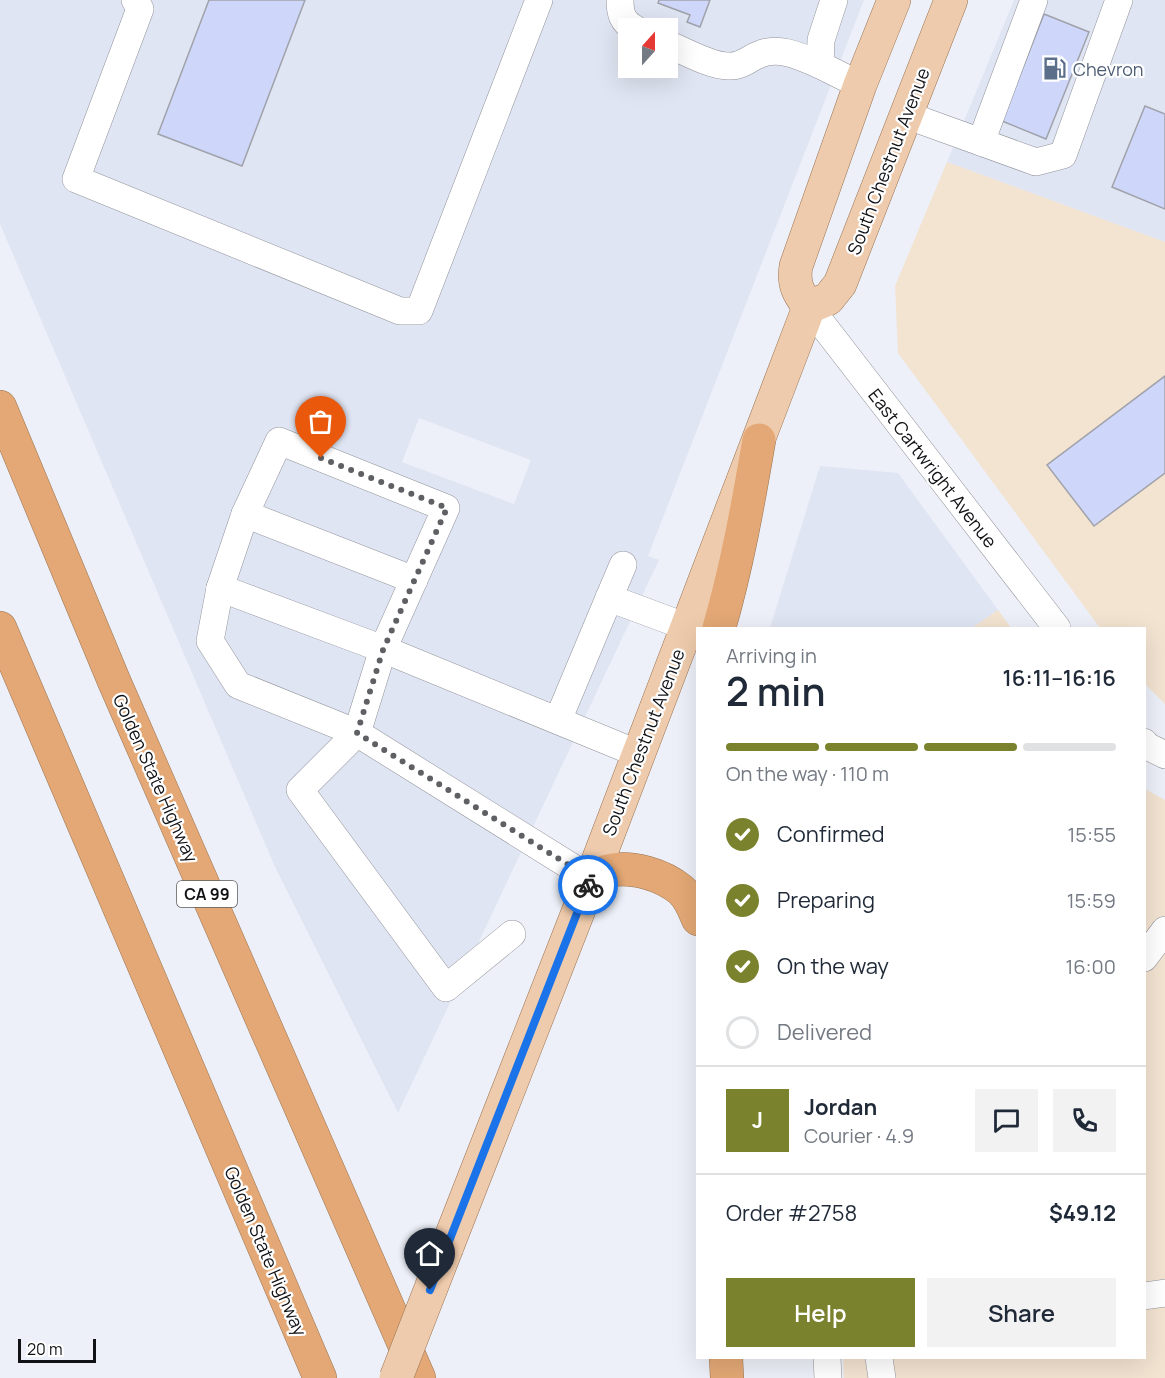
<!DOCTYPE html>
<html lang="en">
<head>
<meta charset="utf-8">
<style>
	:root { --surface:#fff; --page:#f2f2f3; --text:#1f2937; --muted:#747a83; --line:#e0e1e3; --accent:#7b822d }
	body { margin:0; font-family:Manrope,sans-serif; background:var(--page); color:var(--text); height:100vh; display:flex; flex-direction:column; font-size:22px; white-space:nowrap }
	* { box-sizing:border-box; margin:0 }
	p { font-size:20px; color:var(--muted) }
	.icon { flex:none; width:33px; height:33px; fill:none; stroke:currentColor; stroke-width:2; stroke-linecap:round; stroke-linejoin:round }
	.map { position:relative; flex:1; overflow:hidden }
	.details { position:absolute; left:696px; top:627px; width:450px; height:732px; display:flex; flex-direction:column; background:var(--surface); border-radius:0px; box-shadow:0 6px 24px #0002 }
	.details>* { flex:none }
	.needle { width:39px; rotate:21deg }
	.fabs { position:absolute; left:618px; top:18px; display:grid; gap:12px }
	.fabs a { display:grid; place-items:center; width:60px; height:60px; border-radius:0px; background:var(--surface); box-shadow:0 6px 24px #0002; font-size:30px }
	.scale { position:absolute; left:18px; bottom:15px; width:78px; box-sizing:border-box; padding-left:6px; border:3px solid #111215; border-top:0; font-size:16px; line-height:21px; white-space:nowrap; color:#111215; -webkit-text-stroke:4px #fff; paint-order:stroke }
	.pin { position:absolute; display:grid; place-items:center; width:51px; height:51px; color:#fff; margin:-62px -26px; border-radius:50% 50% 50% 0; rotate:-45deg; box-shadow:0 0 6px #0007 }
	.pin .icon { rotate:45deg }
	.courier { position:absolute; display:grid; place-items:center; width:60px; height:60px; margin:-30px; border:4px solid #1a73e8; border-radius:50%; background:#fff; color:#222; box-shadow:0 2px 8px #0007 }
	.summary em { font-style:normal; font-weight:600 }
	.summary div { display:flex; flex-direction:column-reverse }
	.summary { display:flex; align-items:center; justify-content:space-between; height:102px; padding:0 30px }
	h1 { font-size:39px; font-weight:600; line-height:45px }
	.bar { display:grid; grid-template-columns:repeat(4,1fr); gap:9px 6px; align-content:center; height:72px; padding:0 30px }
	.bar i { height:8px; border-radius:4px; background:var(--line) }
	.bar .selected { background:var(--accent) }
	.bar p { grid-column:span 4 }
	.line { display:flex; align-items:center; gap:15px; padding:0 30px; border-top:2px solid var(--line) }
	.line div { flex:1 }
	.round { display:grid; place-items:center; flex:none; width:63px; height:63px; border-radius:0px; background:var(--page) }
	ol { padding:0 30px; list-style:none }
	li { display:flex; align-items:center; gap:18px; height:66px }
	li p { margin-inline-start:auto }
	li .icon { padding:6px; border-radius:50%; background:var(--accent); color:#fff; stroke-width:4 }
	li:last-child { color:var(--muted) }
	li i { width:33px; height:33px; border:3px solid var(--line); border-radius:50% }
	.action { display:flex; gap:12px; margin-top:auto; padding:12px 30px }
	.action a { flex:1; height:69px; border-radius:0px; background:var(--accent); color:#fff; font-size:24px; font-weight:600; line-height:69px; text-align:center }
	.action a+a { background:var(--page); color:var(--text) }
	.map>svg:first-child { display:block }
</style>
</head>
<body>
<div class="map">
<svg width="1165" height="1378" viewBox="0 0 1165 1378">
	<rect width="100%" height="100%" fill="#edf0f8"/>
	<g fill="#e0e5f3" fill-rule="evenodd">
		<path d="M0,0H864L648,556L659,560L398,1113L275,867L0,224ZM628,28H668V68H628ZM419,418L531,460L514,504L402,462Z"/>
		<polygon points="1014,0 1165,0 1165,242 947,162"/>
		<polygon points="820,466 898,473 998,610 972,628 770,628"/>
	</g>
	<g fill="#f3e3d1">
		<polygon points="947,162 1165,242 1165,704 1145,684 1144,628 1100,628 898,353 895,286"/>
		<polygon points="998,610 1011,628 972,628"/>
		<polygon points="1145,789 1165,800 1165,1378 844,1378 843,1358 1144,1358"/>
	</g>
	<g fill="#ced7fa" stroke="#a0a2aa" stroke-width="1.5">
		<polygon points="209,0 305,0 242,166 158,134"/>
		<polygon points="659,0 710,0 700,27 687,22 690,15 658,3"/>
		<polygon points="1044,14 1089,32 1046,139 1002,121"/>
		<polygon points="1145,106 1165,114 1165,209 1112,187"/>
		<polygon points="1165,376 1165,473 1094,526 1047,465"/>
	</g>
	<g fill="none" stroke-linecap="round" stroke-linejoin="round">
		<defs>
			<g id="minor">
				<polyline points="135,0 140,9 76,179 400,311 419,311 539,0"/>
				<path d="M620,0C620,12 622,22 634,28"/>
				<polyline points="834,0 821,40 820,65 860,85"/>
				<path d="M668,44C684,51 711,66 728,66C741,67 748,59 758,55C778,45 802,57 820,65"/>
				<polyline points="906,115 1036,162 1063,155 1119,0"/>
				<polyline points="981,142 1034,0"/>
				<polyline points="809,307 1057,628"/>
				<polyline points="245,514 414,580"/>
				<polyline points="220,588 383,649 357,733 300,790 446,988 512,934"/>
				<polyline points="609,598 623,565"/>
				<polyline points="558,720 609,598 687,627"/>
				<polyline points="1144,742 1147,746 1165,755"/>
				<polyline points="591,879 357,733 238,685 210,641 220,588 245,514 279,441 446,508 383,649 639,754"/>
				<polyline points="1144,958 1165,930"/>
				<polyline points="1144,1296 1165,1293"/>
				<polyline points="827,1358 828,1378"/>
				<polyline points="879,1358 882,1378"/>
			</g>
			<g id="major">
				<polyline points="809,307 828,299 840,284 951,0"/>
				<path d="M809,307C798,293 793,284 796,266L860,85L894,0"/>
				<polyline points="447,1247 591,879 809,307"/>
			</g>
			<g id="highway">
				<polyline points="0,407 114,681 419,1378"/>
				<polyline points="0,628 320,1378"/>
				<path d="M719,628C737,566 748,504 759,440"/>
				<path d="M591,879C596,876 602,872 608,871C631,865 663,875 681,890C689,897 694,909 698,919"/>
				<polyline points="726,1358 727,1378"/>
			</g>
		</defs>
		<use href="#minor" stroke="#92949b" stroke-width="28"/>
		<use href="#major" stroke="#9a7453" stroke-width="34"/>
		<use href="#highway" stroke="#9a7453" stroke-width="34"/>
		<use href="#minor" stroke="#fff" stroke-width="27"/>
		<use href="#major" stroke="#eecbac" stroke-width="33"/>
		<use href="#highway" stroke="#e3a875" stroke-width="33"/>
		<defs>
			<polyline id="major-bridge" points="396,1378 447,1247"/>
		</defs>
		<use href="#major-bridge" stroke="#9a7453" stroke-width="34" stroke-linecap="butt"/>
		<use href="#major-bridge" stroke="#eecbac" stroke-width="33"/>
	</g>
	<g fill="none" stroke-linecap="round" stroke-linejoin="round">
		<polyline stroke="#5e6064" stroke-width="6" stroke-dasharray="0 10.8" points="321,458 447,508 383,650 357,733 591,879 588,885"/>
		<polyline stroke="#1a73e8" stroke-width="8" points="430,1290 588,885"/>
	</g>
	<defs>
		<symbol id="fuel-bare" viewBox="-9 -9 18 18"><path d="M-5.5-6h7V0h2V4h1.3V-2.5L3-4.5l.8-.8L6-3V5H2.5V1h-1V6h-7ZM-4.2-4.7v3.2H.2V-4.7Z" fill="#5c6f8a" stroke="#fff" stroke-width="2.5" paint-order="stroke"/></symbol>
	</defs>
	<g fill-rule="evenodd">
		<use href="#fuel-bare" x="1038" y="52" width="33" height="33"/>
	</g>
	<g text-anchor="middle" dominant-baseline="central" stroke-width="4.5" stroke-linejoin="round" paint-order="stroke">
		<rect fill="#fff" stroke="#58595b" stroke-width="1.5" x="177" y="881" width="60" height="26" rx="4.5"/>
		<g font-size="16" font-weight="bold" fill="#111215">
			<text x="207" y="894">CA 99</text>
		</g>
		<g font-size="18" fill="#4e5e75" stroke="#fff" text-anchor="start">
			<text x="1073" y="69">Chevron</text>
		</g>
		<g font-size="18" fill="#111215" stroke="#fff">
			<text transform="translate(888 161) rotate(-69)">South Chestnut Avenue</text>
			<text transform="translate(933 468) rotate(52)">East Cartwright Avenue</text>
			<text transform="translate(643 742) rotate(-69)">South Chestnut Avenue</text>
			<text transform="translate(156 778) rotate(66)">Golden State Highway</text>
			<text transform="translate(266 1251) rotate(67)">Golden State Highway</text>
		</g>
	</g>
</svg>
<div class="fabs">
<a><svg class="needle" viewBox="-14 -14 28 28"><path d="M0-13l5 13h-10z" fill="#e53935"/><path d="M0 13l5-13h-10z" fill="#747a83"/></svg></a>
</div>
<div class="scale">20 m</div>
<div class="pin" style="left:321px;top:458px;background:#ea580c"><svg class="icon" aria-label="bag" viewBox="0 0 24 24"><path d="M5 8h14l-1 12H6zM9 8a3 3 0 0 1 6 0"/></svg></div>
<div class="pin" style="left:430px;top:1290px;background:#1f2937"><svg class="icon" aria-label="home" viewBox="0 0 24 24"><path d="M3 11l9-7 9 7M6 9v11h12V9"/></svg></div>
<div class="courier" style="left:588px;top:885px"><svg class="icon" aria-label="bike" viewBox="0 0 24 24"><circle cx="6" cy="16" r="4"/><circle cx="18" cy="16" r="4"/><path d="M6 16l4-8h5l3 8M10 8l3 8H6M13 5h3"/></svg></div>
<section class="details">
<div class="summary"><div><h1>2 min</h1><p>Arriving in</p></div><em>16:11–16:16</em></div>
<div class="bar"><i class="selected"></i><i class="selected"></i><i class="selected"></i><i></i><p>On the way · 110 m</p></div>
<ol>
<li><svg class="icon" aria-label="check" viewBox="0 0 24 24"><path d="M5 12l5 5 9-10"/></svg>Confirmed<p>15:55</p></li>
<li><svg class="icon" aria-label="check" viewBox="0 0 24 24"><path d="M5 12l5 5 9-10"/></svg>Preparing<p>15:59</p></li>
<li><svg class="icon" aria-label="check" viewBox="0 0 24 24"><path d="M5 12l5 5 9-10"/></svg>On the way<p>16:00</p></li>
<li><i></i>Delivered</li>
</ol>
<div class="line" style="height:108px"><b class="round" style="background:var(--accent);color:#fff">J</b><div><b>Jordan</b><p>Courier · 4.9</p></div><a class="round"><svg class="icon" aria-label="chat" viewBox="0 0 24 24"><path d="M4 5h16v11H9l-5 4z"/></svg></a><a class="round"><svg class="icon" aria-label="phone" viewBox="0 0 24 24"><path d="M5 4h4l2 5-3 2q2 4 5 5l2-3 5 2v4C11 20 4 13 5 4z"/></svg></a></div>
<div class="line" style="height:78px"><div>Order #2758</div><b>$49.12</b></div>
<div class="action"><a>Help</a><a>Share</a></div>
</section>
</div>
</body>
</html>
